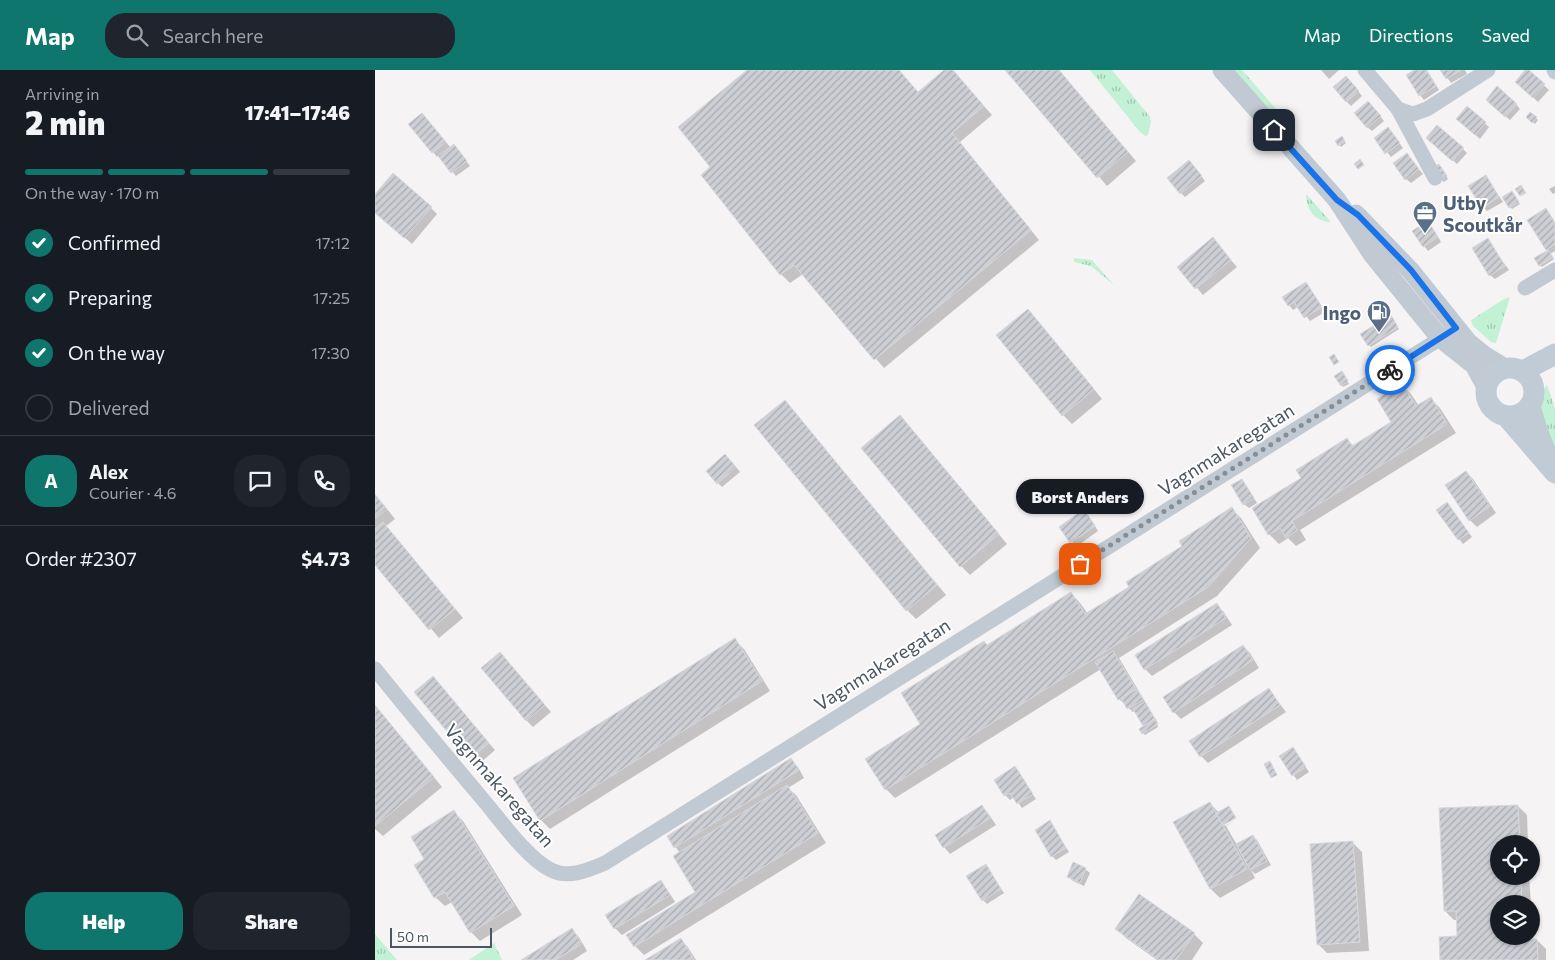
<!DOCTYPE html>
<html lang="en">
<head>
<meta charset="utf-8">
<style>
	:root { --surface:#171b24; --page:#20242c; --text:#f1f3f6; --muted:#9ea1a6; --line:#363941; --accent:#0f766e }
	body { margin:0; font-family:Commissioner,sans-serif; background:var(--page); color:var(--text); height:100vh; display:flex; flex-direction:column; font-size:19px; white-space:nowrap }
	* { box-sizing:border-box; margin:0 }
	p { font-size:16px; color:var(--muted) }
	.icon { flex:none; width:28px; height:28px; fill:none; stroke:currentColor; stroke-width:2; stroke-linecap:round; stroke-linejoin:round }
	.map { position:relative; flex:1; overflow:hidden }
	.drawer { display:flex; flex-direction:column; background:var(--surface); width:375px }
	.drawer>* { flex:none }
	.fabs { position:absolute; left:1115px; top:765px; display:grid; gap:10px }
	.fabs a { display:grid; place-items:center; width:50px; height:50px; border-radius:50%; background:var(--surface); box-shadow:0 1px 4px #0004; font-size:25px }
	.scale { position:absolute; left:15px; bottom:12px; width:102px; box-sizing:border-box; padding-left:5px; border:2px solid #4a5661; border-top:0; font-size:14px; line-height:18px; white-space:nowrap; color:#4a5661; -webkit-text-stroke:4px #fff; paint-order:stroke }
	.pin { position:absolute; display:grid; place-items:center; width:42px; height:42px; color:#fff; margin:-21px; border-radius:10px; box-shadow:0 2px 8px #0006 }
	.courier { position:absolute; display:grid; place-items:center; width:50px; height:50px; margin:-25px; border:4px solid #1a73e8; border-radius:50%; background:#fff; color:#222; box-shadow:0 1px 6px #0007 }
	.bubble { position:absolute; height:35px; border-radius:18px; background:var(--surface); box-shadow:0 1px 4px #0004; font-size:16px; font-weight:800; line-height:35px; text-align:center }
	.overview em { font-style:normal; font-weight:800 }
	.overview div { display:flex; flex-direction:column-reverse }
	.overview { display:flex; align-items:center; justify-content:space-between; height:85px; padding:0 25px }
	h1 { font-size:32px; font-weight:800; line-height:38px }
	.bar { display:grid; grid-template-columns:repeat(4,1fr); gap:8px 5px; align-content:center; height:60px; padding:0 25px }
	.bar i { height:6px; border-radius:4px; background:var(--line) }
	.bar .current { background:var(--accent) }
	.bar p { grid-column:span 4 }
	.line { display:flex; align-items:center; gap:12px; padding:0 25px; border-top:1px solid var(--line) }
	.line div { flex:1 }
	.round { display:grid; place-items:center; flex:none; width:52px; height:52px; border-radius:20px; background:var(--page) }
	ol { padding:0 25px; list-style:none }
	li { display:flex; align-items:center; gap:15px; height:55px }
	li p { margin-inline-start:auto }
	li .icon { padding:5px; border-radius:50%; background:var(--accent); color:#fff; stroke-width:4 }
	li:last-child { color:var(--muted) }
	li i { width:28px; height:28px; border:2px solid var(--line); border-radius:50% }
	.action { display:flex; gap:10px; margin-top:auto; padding:10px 25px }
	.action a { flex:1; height:58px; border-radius:20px; background:var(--accent); color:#fff; font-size:20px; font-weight:800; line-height:58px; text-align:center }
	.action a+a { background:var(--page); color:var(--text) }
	header { display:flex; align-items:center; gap:30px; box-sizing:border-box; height:70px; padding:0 25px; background:var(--accent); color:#fff }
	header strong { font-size:24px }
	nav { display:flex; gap:28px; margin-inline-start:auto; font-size:18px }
	.search { width:350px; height:45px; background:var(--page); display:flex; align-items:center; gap:12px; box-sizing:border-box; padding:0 18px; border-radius:20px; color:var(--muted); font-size:19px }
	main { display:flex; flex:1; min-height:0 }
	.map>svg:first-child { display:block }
</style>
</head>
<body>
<header>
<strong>Map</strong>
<div class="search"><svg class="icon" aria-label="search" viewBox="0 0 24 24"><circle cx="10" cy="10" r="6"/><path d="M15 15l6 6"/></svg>Search here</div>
<nav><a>Map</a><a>Directions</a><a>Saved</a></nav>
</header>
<main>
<section class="drawer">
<div class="overview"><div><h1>2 min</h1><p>Arriving in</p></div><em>17:41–17:46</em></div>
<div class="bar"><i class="current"></i><i class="current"></i><i class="current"></i><i></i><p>On the way · 170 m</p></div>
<ol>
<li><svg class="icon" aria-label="check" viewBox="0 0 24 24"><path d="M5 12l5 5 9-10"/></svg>Confirmed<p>17:12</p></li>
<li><svg class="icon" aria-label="check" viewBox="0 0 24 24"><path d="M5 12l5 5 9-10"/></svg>Preparing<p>17:25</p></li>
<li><svg class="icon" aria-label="check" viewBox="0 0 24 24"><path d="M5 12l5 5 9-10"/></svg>On the way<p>17:30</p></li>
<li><i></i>Delivered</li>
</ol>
<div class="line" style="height:90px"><b class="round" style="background:var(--accent);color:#fff">A</b><div><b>Alex</b><p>Courier · 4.6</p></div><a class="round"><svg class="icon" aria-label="chat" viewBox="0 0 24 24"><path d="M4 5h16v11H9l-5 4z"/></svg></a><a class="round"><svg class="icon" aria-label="phone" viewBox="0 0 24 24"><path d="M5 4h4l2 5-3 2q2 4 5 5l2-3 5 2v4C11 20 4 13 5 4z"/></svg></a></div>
<div class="line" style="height:65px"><div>Order #2307</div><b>$4.73</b></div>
<div class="action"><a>Help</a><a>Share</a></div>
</section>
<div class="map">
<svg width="1180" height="890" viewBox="0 0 1180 890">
	<defs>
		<pattern id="grass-tufts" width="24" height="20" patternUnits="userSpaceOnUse" patternTransform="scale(1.25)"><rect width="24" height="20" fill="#c3f1d5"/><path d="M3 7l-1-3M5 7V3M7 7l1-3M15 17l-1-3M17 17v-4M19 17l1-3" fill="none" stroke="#a0c6b0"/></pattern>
		<pattern id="building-hatch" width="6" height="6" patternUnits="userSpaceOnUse" patternTransform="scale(1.25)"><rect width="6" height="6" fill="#cdcfd5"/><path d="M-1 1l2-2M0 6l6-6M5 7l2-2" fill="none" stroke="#a8abb0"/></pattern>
	</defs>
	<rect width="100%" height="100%" fill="#f5f3f3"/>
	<g fill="url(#grass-tufts)">
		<polygon points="715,0 737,0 775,47 776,52 773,65 770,66 765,62"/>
		<polygon points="858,0 867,0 902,40 914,50 912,56 909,55"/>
		<path d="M931,124L955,151V152C939,151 931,139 931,124Z"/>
		<polygon points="699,188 717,190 739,215 716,196 699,192"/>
		<polygon points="1135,227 1121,273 1116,272 1098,256 1096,250 1129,229"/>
		<polygon points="1172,315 1180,338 1180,381 1164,335 1167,321"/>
		<polygon points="0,864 22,890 0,890"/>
		<polygon points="119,873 127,890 94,890"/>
	</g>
	<g fill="#0003">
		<polygon points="374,0 524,0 543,23 571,0 577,0 617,45 585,72 664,170 509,298 428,204 415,213 406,204 337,98"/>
		<polygon points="632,0 684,0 761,91 732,116"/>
		<polygon points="946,0 964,0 954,9"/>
		<polygon points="1042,0 1052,0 1064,20 1049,30 1045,25"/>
		<polygon points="1067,0 1090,0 1092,4 1076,13"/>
		<polygon points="1152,0 1174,20 1163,32 1146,16"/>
		<polygon points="975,11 987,26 976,36 971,31"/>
		<polygon points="1117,34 1141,34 1145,39 1135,50"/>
		<polygon points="997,37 1009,51 997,61 992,57"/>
		<polygon points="1092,37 1114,57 1105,69 1087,53"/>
		<polygon points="1156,43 1163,50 1160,54 1152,47"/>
		<polygon points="51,48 76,78 83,80 95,96 81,106 64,85 62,87 58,82 35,54"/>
		<polygon points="1017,63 1028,78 1016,87 1001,68"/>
		<polygon points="968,70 971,73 966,77 962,72"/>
		<polygon points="1057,72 1088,79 1092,83 1082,94"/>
		<polygon points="1032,85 1048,104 1036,113 1031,109"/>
		<polygon points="818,96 830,111 810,127 806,123"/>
		<polygon points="1065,97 1073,109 1069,112 1067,110"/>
		<polygon points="1111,107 1128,132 1112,141 1108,137"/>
		<polygon points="1180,116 1180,123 1178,124 1174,119"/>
		<polygon points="1139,124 1145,134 1137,139 1135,137"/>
		<polygon points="0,126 56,138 62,144 37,174 0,142"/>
		<polygon points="1175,144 1180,153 1180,181 1175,184 1179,189 1167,197 1165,195 1173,181 1154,151"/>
		<polygon points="1057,157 1066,172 1053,181 1049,176"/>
		<polygon points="1112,170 1134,200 1120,209 1115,205"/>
		<polygon points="844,176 862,197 828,225 804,197"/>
		<polygon points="931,213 950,242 935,251 924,236 918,240 914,235"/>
		<polygon points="1017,248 1024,259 996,277 987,264"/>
		<polygon points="662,250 727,329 697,354 688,345"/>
		<polygon points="969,305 974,314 968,317 967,315"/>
		<polygon points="1027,315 1036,324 1044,336 1055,328 1065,338 1081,363 925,460 931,470 921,476 913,468 904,474 894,464 879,439 928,408 972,370 979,376 1018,352"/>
		<polygon points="410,331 571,525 541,549 532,540"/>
		<polygon points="534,356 632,474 595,505 586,496"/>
		<polygon points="355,390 365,402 347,417 343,413"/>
		<polygon points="1091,402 1098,409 1121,443 1102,457 1095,450"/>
		<polygon points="867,410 882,433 874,438 869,434"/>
		<polygon points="0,424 20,449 11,456 88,548 64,568 0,493"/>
		<polygon points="1072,433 1097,467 1088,474 1084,469"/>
		<polygon points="857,439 866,448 885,478 842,526 744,588 783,653 782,654 783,657 770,665 768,663 770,656 760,641 758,642 744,629 726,599 520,728 511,719 547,655 613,576 696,523 705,533 713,544 756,517"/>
		<polygon points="713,445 723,461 701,477 686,457"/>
		<polygon points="841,535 848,541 857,555 777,606 770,599 761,586"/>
		<polygon points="360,570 369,579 395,621 175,759 166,750"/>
		<polygon points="868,576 875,583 884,598 806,649 799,642"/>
		<polygon points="125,583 176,642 158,657 151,650"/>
		<polygon points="64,615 120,680 103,695 96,688"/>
		<polygon points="894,620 911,642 833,693 826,686 816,671"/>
		<polygon points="0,636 67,717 8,766 0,759"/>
		<polygon points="918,678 934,702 922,710 905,686"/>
		<polygon points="416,690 423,697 429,708 413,718 421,725 451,773 269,885 260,876 322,823 305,783 293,767"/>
		<polygon points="640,698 661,729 647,738 639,727 635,730 630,725 621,710"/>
		<polygon points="835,733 844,743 850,756 861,750 851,756 862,775 877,766 882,770 896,795 880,804 876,800 880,808 845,828 836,819 800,752"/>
		<polygon points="1143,736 1152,745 1153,774 1124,774 1124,806 1154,806 1156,834 1124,834 1124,866 1156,866 1156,850 1157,870 1162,870 1171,879 1171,890 1067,890 1083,867 1082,850 1079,850 1070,841"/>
		<polygon points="607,737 613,743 621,755 575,784 569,777"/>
		<polygon points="79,742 88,751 147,845 105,871 96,862 77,832 70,836 60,827 41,796 51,789"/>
		<polygon points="675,752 694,782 681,790 677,786"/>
		<polygon points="978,773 987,782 994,881 952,883 943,874"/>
		<polygon points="611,796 629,823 612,834 608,830"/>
		<polygon points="710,799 715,803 709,816 698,811 693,807"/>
		<polygon points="285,812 292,819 300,832 247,865 240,858 232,845"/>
		<polygon points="742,859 819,864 828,873 817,890 782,890 751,868"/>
		<polygon points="197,860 204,867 212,881 198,890 148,890"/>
		<polygon points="305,869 312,876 321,890 273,890"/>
	</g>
	<g fill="url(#building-hatch)" stroke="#d7d9de">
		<polygon points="372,0 524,0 543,22 569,0 578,0 609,36 577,63 656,160 499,290 419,195 405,205 326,105 335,97 303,57"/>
		<polygon points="630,0 684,0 753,82 722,108"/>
		<polygon points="1039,0 1051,0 1061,16 1044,26 1031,5"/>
		<polygon points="1065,0 1086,0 1071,9"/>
		<polygon points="1150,0 1154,0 1170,14 1158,28 1140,12"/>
		<polygon points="971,6 984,21 971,32 958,17"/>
		<polygon points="1122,16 1142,34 1130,47 1111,30"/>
		<polygon points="993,31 1006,46 992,58 979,43"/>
		<polygon points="1092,36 1111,52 1100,65 1081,49"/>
		<polygon points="1155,42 1162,47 1157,53 1151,47"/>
		<polygon points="47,43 71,72 57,83 33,54"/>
		<polygon points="1062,55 1089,78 1077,91 1051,68"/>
		<polygon points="1013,57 1025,73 1010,84 999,68"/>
		<polygon points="967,66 970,71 963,76 960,71"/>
		<polygon points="79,74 92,91 76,103 63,86"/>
		<polygon points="1032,83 1044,99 1030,110 1018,93"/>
		<polygon points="985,89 989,95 983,99 979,94"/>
		<polygon points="814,90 827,106 805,124 792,108"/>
		<polygon points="1064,94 1072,106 1066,111 1057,98"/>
		<polygon points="18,103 57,137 29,168 0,143 0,124"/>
		<polygon points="1111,105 1124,127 1107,138 1093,116"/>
		<polygon points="1146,115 1151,123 1145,126 1140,119"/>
		<polygon points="1137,121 1144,132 1134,138 1127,127"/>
		<polygon points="1171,138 1180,153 1180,174 1171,180 1152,150"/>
		<polygon points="1053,151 1063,167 1048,177 1037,161"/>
		<polygon points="838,167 856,190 820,219 802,197"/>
		<polygon points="1113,168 1130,196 1114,206 1097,178"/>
		<polygon points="1173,180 1178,187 1164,196 1159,188"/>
		<polygon points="931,212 947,237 929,248 919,232 913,236 907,227"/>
		<polygon points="653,239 719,319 687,346 621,265"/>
		<polygon points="1016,245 1023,257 993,276 985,264"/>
		<polygon points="959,284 964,292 959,295 954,287"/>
		<polygon points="967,301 973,311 966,316 959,306"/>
		<polygon points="1027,313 1041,336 1056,327 1072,354 917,451 922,460 911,468 905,458 893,465 877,438 926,408 921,400 972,368 977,376 1016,352 1002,329"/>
		<polygon points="410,330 562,515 531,541 379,355"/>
		<polygon points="525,345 624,464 585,497 486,378"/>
		<polygon points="350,384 361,397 342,414 331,401"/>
		<polygon points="1091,401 1115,436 1094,451 1070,415"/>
		<polygon points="867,409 879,428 868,435 856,415"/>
		<polygon points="0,425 12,439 0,449"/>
		<polygon points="1072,432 1094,463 1083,470 1061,440"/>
		<polygon points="857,437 876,468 833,517 510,720 490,689 545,654 526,623 609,571 612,575 696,522 710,544 754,517 751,512 807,476 804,471"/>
		<polygon points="709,439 720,456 695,473 684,457"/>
		<polygon points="8,452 80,539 54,560 0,495 0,459"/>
		<polygon points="842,533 851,548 769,600 760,585"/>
		<polygon points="360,568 387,611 165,751 138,708"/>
		<polygon points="868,575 878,590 798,643 788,627"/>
		<polygon points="738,581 761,619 743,630 720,592"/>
		<polygon points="125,582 170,635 151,651 106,598"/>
		<polygon points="58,606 114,673 95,689 39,622"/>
		<polygon points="894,618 905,635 825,687 814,671"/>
		<polygon points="762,619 768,630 752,639 746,628"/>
		<polygon points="770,632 780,649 768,656 758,639"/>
		<polygon points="0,635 59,707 0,756"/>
		<polygon points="779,649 783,654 767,664 764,659"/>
		<polygon points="918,677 931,697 917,706 904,686"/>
		<polygon points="416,688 424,700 299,778 292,766"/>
		<polygon points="895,691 902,705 896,708 889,694"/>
		<polygon points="640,696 658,724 642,734 635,723 629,726 619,710"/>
		<polygon points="412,715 443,763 259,877 251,865 320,822 298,786"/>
		<polygon points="835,732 872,799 835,819 798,752"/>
		<polygon points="607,735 615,748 568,778 560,765"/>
		<polygon points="1143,735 1145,774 1124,774 1124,806 1146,806 1147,834 1124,834 1124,866 1149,866 1149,869 1162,869 1163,890 1065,890 1064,867 1082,866 1081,841 1069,841 1064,738"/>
		<polygon points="854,736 861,748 848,755 841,743"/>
		<polygon points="79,740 139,836 95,863 70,822 59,828 39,795 49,789 36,767"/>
		<polygon points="675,750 691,778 676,787 660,760"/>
		<polygon points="878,765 892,791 875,800 861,774"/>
		<polygon points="978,771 985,872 942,875 935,774"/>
		<polygon points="698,792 711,798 705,813 692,807"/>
		<polygon points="611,794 626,819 607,831 591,806"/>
		<polygon points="286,810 295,825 239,859 230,845"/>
		<polygon points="764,824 820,863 801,890 784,890 740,859"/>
		<polygon points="197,858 207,874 180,890 146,890"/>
		<polygon points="306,868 319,890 270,890"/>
	</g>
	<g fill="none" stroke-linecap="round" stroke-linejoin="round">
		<g stroke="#c1cad2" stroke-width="15">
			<polyline points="990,0 1023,39 1060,108"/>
			<polyline points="1179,0 1180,2"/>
			<polyline points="1023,39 1038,44 1052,39 1113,0"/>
			<polyline points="1150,218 1180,200"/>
			<path d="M0,599C36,644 73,688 110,732C126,751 153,789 176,800C194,809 213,800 230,793L1074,263"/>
		</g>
		<g stroke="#c1cad2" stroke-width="19">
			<polyline points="847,0 962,130 997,184 1065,268 1099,295 1111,317"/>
			<polyline points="981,144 1035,200 1093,272 1109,285 1130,298"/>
		</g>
		<g stroke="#c1cbd6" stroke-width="21">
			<circle cx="1135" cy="322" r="24"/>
			<polyline points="1148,301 1180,284"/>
			<polyline points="1155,336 1162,360 1172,385"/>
			<polyline points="1131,346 1180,403"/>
		</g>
	</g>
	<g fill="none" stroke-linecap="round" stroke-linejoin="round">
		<polyline stroke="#868d94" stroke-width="5" stroke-dasharray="0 9" points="705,494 1015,300"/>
		<polyline stroke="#1a73e8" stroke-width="6" points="899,60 962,130 983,145 1036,200 1081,258 1015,300"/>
	</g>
	<defs>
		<symbol id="office-pin" viewBox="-11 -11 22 30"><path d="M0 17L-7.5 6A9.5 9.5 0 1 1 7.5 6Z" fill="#5c6f8a" stroke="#fff"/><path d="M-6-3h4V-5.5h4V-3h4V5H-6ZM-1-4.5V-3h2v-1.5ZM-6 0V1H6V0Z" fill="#fff"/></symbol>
		<symbol id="fuel-pin" viewBox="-11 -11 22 30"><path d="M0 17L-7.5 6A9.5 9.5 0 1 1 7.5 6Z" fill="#5c6f8a" stroke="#fff"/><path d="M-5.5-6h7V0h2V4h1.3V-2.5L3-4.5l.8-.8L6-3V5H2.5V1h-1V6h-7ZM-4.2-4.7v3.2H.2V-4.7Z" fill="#fff"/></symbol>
	</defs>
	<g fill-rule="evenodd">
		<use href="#office-pin" x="1036" y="129" width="28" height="38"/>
		<use href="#fuel-pin" x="990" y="228" width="28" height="38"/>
	</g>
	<g text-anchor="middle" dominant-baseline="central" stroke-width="4" stroke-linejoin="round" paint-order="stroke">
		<g font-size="19" font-weight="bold" fill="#4e5e75" stroke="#fff" text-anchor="start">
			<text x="1068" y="132">Utby<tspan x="1068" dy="22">Scoutkår</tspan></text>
			<text x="986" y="242" text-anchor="end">Ingo</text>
		</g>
		<g font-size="19" fill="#4a5661" stroke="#fff">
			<text transform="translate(851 379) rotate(-32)">Vagnmakaregatan</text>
			<text transform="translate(507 594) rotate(-32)">Vagnmakaregatan</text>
			<text transform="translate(125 715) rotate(49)">Vagnmakaregatan</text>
		</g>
	</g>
</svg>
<div class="fabs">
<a><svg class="icon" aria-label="locate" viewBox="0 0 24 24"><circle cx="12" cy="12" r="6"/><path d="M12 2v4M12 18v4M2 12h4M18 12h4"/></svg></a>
<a><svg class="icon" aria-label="layers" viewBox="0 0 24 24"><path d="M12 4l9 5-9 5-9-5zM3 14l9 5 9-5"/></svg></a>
</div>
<div class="scale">50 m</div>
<div class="pin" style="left:705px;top:494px;background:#ea580c"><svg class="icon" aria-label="bag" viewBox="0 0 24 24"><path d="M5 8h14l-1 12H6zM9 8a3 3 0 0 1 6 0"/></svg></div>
<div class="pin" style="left:899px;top:60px;background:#1f2937"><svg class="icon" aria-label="home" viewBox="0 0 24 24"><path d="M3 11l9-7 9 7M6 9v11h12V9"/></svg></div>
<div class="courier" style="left:1015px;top:300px"><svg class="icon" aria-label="bike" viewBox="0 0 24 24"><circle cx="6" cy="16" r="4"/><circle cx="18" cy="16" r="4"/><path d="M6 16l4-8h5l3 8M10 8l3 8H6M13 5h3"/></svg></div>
<div class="bubble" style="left:641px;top:409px;width:128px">Borst Anders</div>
</div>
</main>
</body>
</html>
